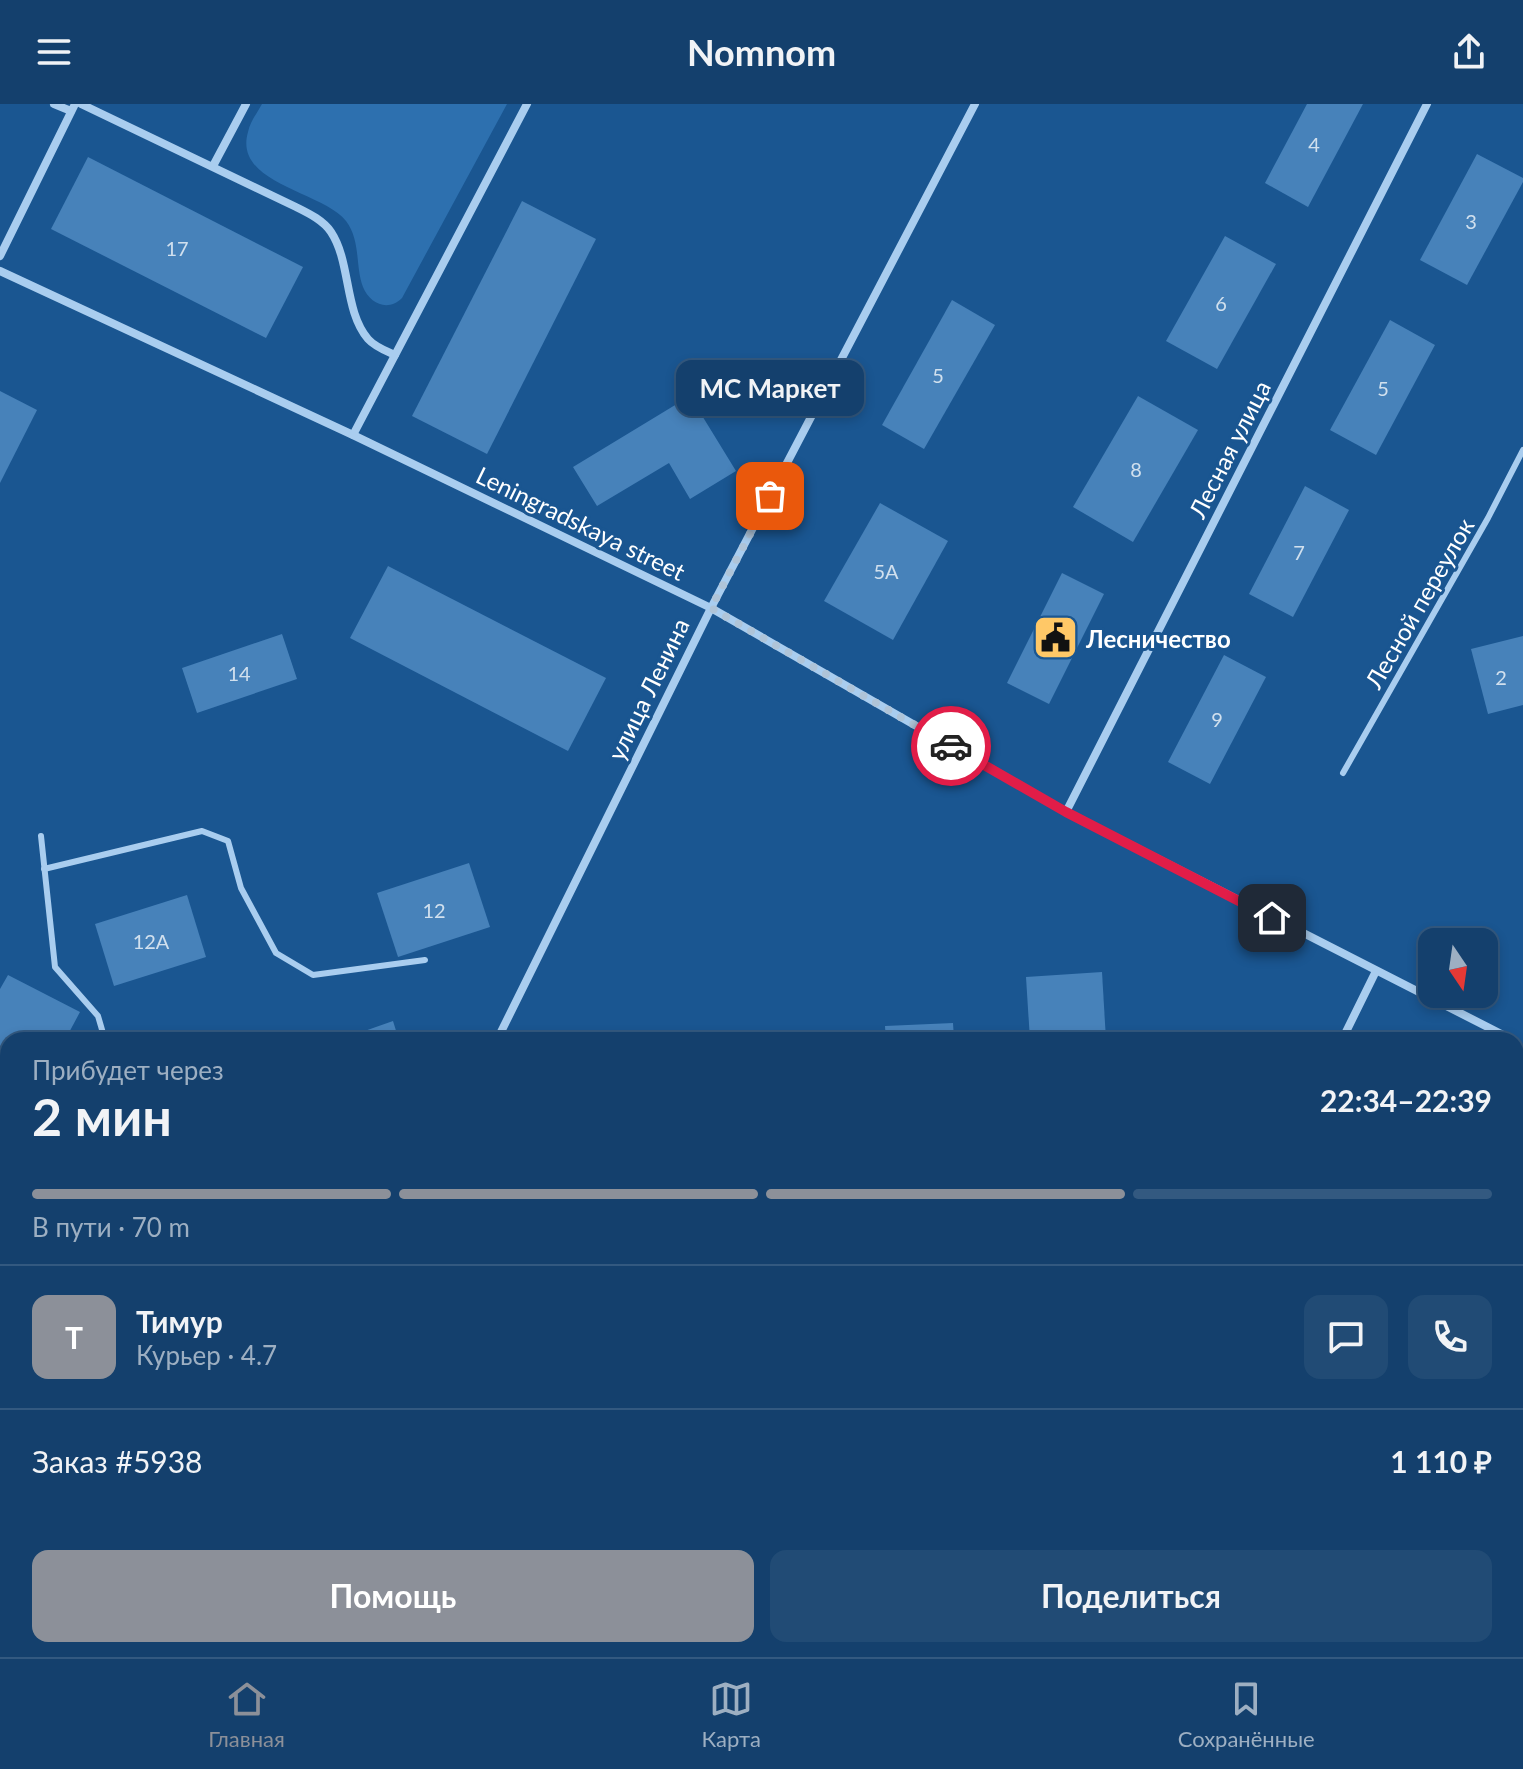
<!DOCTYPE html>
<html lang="ru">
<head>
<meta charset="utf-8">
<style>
	:root { --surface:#14406d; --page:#214b75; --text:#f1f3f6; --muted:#9dafc2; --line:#335980; --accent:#8c9099 }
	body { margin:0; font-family:Lato,sans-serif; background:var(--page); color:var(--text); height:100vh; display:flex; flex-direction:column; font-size:30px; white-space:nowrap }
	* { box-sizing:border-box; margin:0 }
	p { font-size:26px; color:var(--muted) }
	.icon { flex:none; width:44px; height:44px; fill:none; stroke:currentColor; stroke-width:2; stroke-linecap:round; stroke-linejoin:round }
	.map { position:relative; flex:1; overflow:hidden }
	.side { position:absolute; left:0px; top:928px; width:1524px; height:626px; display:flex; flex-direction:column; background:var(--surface); border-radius:24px 24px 0 0; box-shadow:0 4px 12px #0003,0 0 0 2px var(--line) }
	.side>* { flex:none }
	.needle { width:52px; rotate:167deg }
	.controls { position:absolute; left:1418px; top:824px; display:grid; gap:16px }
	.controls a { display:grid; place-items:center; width:80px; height:80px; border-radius:16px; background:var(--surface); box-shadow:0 4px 12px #0003,0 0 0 2px var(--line); font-size:40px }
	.pin { position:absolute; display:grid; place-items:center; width:68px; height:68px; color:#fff; margin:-34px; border-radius:16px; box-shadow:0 4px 12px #0006 }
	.courier { position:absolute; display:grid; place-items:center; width:80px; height:80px; margin:-40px; border:6px solid #e11d48; border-radius:50%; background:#fff; color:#222; box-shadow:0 2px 10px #0007 }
	.bubble { position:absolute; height:56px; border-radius:16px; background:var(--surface); box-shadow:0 4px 12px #0003,0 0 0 2px var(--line); font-size:26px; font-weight:700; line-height:56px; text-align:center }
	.headline em { font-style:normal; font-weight:700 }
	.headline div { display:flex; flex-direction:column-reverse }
	.headline { display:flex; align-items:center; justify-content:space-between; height:136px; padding:0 32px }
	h1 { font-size:52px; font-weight:700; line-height:60px }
	.bar { display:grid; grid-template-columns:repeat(4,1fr); gap:12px 8px; align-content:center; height:96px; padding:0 32px }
	.bar i { height:10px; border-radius:6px; background:var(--line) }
	.bar .current { background:var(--accent) }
	.bar p { grid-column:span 4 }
	.line { display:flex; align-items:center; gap:20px; padding:0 32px; border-top:2px solid var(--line) }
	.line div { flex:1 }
	.round { display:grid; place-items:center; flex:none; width:84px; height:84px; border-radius:16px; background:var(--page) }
	.button { display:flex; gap:16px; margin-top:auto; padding:16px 32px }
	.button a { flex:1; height:92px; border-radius:16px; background:var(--accent); color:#fff; font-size:32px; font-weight:700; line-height:92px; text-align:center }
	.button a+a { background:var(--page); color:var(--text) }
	header { display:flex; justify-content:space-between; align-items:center; height:104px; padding:0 32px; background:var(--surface); font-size:36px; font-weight:700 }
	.menu { display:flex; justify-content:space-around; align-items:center; height:112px; border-top:2px solid var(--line); background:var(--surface); font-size:22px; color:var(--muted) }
	.menu a { display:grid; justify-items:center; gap:4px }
	.menu .current { color:var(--accent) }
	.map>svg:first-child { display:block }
</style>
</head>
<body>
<header><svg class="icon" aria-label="menu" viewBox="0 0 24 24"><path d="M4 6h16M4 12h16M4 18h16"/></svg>Nomnom<svg class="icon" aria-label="share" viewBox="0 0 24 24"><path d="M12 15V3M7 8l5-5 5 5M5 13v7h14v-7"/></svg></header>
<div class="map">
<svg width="1523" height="1553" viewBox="0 0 1523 1553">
	<rect width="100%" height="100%" fill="#1a5691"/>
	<path fill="#2d70af" d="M262,0H507L402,194C388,208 370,200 363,183C355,162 361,137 346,117C322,87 233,80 248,28C250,18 257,9 262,0Z"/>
	<g fill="#4782ba">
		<polygon points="1307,0 1363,0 1308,103 1265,79"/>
		<polygon points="1477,50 1523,74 1523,78 1467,181 1420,156"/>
		<polygon points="88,53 303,163 266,234 51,125"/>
		<polygon points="522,97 596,135 487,350 412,312"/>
		<polygon points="1225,132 1276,160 1217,265 1166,237"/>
		<polygon points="952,196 995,221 924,345 882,321"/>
		<polygon points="1390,216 1435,241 1376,351 1330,326"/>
		<polygon points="0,287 37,306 0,379"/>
		<polygon points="690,292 736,367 690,395 669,359 597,402 573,363"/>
		<polygon points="1138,292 1198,326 1133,438 1073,403"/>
		<polygon points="1305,382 1349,406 1293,513 1249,490"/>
		<polygon points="880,399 948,437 893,536 824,497"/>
		<polygon points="388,462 606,574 568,647 350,534"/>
		<polygon points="1062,469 1104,490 1049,600 1007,579"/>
		<polygon points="282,530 297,575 197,609 182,564"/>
		<polygon points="1523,532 1523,601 1488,610 1471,545"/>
		<polygon points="1224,551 1266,573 1210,680 1168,658"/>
		<polygon points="469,759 490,823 398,853 377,789"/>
		<polygon points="187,791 206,853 114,882 95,820"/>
		<polygon points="1102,868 1106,936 1030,936 1026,873"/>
		<polygon points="8,871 80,908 65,936 8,936 8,1046 0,1061 0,885"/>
		<polygon points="393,917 399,936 339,936"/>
		<polygon points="953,919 954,936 886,936 885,922"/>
		<polygon points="1523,1477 1523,1553 1374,1553 1372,1546 1516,1546 1516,1479"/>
		<polygon points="0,1533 8,1537 8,1546 26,1546 39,1553 0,1553"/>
		<polygon points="281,1546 428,1546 442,1553 295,1553"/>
	</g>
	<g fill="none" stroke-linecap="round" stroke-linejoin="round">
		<g stroke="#a9cdef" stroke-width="6">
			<polyline points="1343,669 1488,414 1523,346"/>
			<polyline points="41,732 55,863 98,912 105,936"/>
			<polyline points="44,765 202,727 228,737 241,784 276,849 313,871 425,856"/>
			<polyline points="0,1129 8,1126"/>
		</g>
		<g stroke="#a9cdef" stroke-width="8">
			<polyline points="54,0 71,7"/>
			<path d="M81,0L296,103C308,109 323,116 331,128C351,158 344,207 368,235C375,243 386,247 395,251"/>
			<polyline points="213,62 246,0"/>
			<polyline points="0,152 75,0"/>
			<polyline points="0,167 353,331 711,504 1066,708 1513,936"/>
			<polyline points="353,331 527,0"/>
			<polyline points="1066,708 1427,0"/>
			<polyline points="497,936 711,504 975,0"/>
			<polyline points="1342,936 1376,867"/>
			<polyline points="0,1263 8,1267"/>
			<polyline points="559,1546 573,1553"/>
			<polyline points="181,1553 185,1546"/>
			<polyline points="1033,1553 1037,1546"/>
		</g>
	</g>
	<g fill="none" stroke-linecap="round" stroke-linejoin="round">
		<polyline stroke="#afc4d8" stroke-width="8" stroke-dasharray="0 14.4" points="770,392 711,504 951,642"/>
		<polyline stroke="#e11d48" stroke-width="10" points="951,642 1066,708 1272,814"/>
	</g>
	<defs>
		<symbol id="civic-square" viewBox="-11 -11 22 22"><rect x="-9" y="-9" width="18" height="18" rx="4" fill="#ffc867" stroke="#1a5691"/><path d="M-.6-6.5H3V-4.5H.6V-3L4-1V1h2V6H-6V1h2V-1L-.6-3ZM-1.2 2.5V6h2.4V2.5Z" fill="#111"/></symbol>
	</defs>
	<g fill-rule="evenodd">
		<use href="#civic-square" x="1030" y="508" width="51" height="51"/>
	</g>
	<g text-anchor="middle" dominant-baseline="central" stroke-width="6" stroke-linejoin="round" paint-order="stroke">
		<g font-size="20" fill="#d1e0ee">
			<text x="1314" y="40">4</text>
			<text x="1471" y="117">3</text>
			<text x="177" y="144">17</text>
			<text x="1221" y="199">6</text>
			<text x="938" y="271">5</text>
			<text x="1383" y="284">5</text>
			<text x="1136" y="365">8</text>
			<text x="1299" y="448">7</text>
			<text x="886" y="467">5А</text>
			<text x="239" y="569">14</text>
			<text x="1501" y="573">2</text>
			<text x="1217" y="615">9</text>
			<text x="434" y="806">12</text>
			<text x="151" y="837">12А</text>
		</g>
		<g font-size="24" fill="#fff" stroke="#1a5691">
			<text transform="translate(1229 345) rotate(-63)">Лесная улица</text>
			<text transform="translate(581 419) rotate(26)">Leningradskaya street</text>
			<text transform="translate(1419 499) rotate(-60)">Лесной переулок</text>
			<text transform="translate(648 585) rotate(-64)">улица Ленина</text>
		</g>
		<g font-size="24" font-weight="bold" fill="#fff" stroke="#1a5691" text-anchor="start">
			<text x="1086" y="534">Лесничество</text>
		</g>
	</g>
</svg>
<div class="controls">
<a><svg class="needle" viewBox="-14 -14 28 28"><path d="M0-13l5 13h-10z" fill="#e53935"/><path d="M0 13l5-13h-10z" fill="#9dafc2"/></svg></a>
</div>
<div class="pin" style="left:770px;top:392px;background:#ea580c"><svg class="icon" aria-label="bag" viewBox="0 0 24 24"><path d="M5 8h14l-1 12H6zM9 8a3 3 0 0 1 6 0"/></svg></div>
<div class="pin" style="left:1272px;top:814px;background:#1f2937"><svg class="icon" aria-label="home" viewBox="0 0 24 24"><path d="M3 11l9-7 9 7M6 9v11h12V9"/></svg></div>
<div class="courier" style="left:951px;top:642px"><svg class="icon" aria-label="car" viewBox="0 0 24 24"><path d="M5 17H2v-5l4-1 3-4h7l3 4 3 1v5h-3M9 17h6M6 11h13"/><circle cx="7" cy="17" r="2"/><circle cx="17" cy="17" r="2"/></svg></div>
<div class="bubble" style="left:676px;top:256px;width:188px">МС Маркет</div>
<section class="side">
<div class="headline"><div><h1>2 мин</h1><p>Прибудет через</p></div><em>22:34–22:39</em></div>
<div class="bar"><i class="current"></i><i class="current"></i><i class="current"></i><i></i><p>В пути · 70 m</p></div>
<div class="line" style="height:144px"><b class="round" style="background:var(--accent);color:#fff">Т</b><div><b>Тимур</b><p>Курьер · 4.7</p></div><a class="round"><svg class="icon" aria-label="chat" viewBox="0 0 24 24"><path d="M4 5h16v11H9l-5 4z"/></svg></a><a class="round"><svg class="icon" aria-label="phone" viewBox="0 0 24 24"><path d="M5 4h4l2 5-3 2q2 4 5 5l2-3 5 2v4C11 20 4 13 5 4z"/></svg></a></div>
<div class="line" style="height:104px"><div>Заказ #5938</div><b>1 110 ₽</b></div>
<div class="button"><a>Помощь</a><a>Поделиться</a></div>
</section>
</div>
<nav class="menu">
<a class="current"><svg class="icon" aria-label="home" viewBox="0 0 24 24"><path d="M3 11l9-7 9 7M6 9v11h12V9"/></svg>Главная</a>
<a><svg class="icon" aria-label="map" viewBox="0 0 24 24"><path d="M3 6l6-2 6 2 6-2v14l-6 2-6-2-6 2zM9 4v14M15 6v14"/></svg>Карта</a>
<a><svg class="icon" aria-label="saved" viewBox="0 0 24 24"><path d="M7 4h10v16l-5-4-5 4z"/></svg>Сохранённые</a>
</nav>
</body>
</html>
